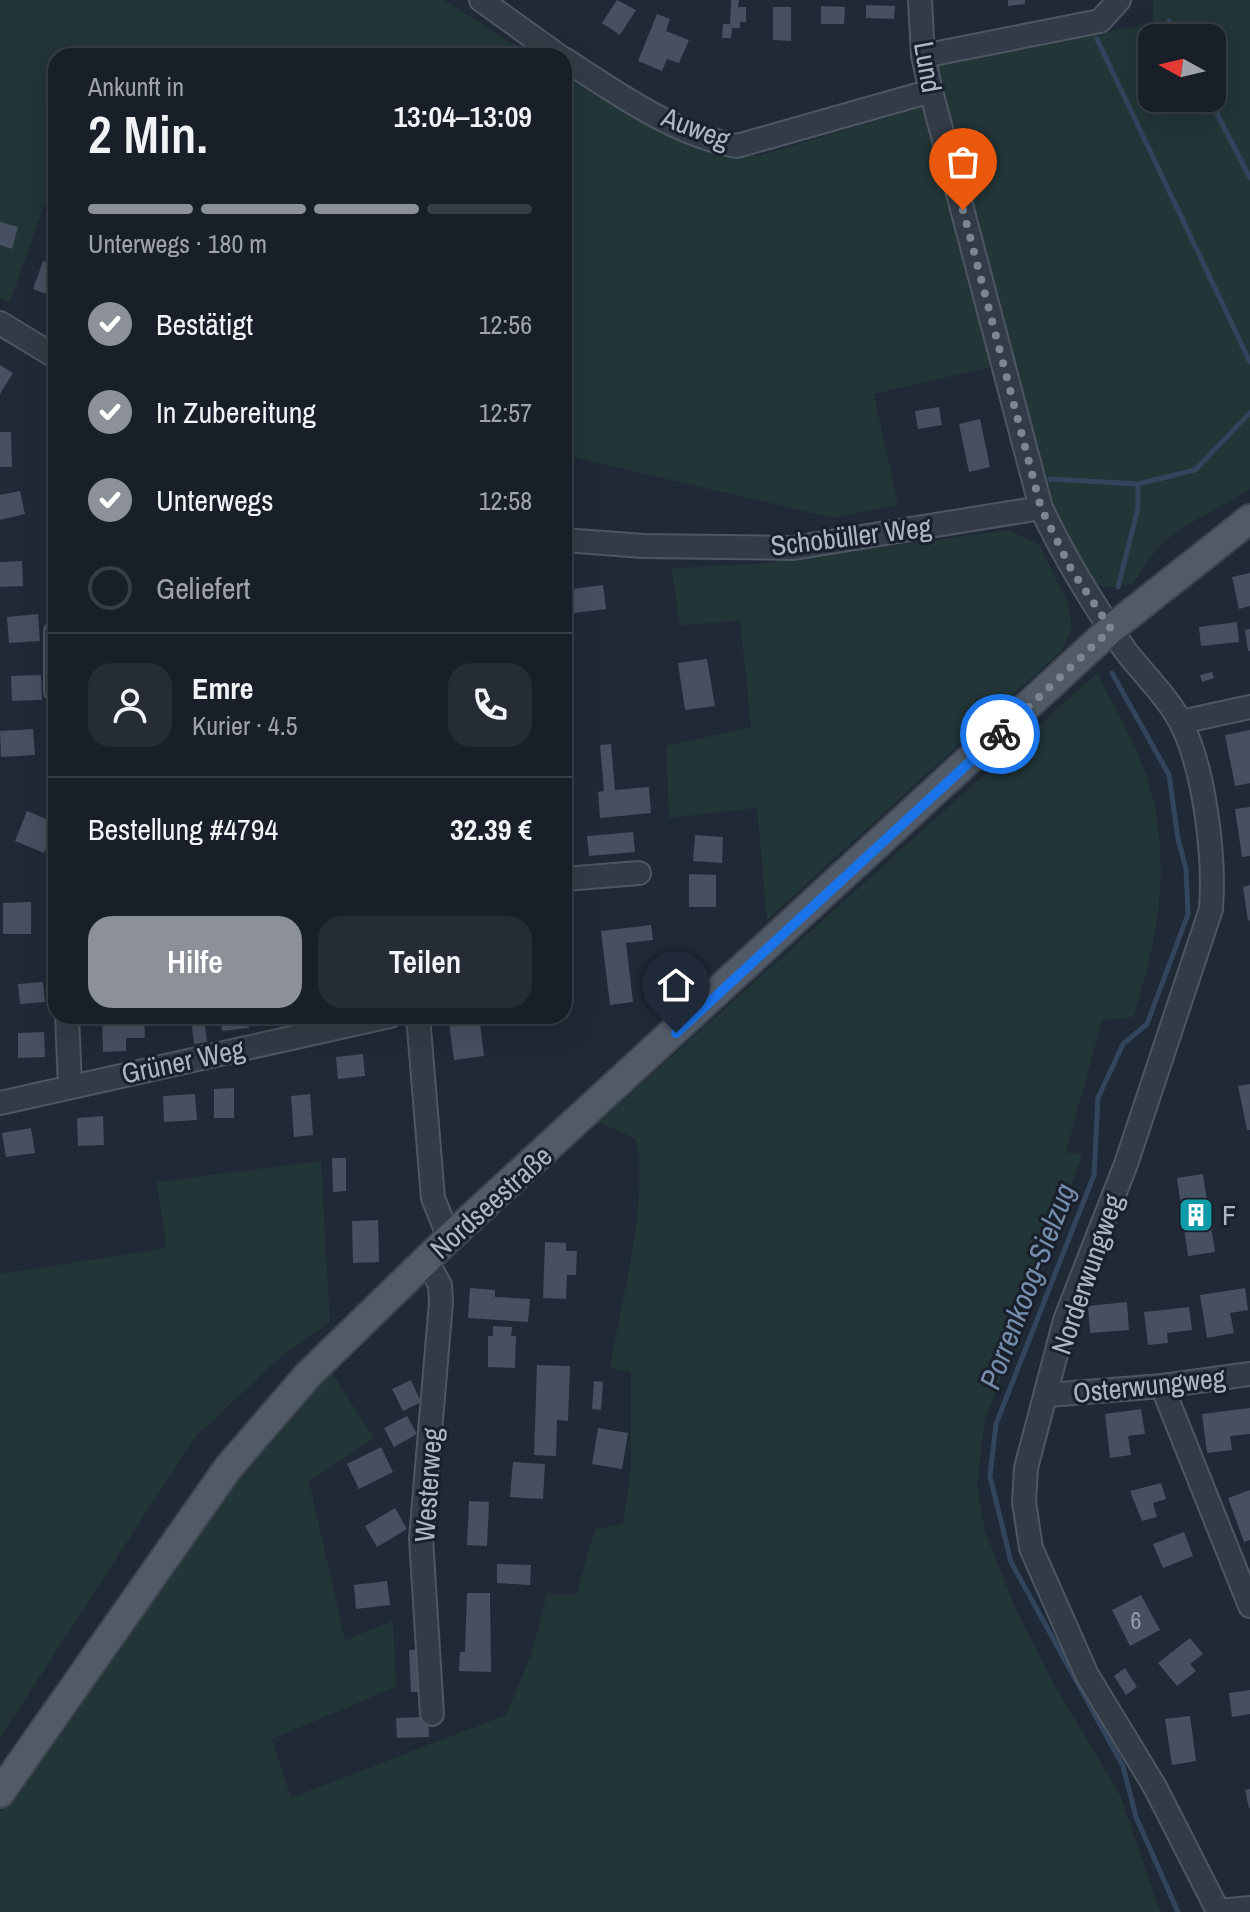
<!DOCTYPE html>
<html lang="de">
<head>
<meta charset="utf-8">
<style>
	:root { --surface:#181f28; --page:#252c34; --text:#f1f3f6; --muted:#9fa2a8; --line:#363d45; --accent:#8c9099 }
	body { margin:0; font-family:"Archivo Narrow",sans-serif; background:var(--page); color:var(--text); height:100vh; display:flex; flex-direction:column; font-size:30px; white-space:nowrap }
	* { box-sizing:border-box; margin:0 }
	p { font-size:26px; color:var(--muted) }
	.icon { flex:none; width:44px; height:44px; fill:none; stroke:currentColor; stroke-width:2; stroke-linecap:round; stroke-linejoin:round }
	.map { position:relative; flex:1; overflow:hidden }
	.sheet { position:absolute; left:48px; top:48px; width:524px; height:976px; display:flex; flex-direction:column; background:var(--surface); border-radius:24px; box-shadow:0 8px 32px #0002,0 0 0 2px var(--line) }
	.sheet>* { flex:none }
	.needle { width:52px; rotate:278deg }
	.fabs { position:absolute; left:1138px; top:24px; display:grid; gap:16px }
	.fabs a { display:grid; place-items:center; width:88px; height:88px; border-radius:16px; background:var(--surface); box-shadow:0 8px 32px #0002,0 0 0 2px var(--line); font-size:40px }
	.pin { position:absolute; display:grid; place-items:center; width:68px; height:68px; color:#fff; margin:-82px -34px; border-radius:50% 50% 50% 0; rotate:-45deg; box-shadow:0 0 8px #0007 }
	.pin .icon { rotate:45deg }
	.courier { position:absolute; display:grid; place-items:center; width:80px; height:80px; margin:-40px; border:6px solid #1a73e8; border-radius:50%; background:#fff; color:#222; box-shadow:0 2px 10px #0007 }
	.head em { font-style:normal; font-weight:600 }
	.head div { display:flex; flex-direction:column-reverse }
	.head { display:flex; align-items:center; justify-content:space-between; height:136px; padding:0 40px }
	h1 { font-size:52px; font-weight:600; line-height:60px }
	.bar { display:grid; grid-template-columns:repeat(4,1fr); gap:12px 8px; align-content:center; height:96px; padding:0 40px }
	.bar i { height:10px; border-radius:6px; background:var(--line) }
	.bar .current { background:var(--accent) }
	.bar p { grid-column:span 4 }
	.line { display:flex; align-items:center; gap:20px; padding:0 40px; border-top:2px solid var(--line) }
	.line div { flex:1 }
	.round { display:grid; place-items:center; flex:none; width:84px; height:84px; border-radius:24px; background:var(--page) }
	ol { padding:0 40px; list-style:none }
	li { display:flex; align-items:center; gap:24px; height:88px }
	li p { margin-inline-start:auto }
	li .icon { padding:8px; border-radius:50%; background:var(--accent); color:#fff; stroke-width:4 }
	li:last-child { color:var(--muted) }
	li i { width:44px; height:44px; border:4px solid var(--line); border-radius:50% }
	.primary-button { display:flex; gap:16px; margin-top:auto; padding:16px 40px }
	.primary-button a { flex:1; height:92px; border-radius:24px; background:var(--accent); color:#fff; font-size:32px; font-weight:600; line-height:92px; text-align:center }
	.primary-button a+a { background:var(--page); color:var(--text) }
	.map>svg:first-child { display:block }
</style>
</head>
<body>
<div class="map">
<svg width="1250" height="1912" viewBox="0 0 1250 1912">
	<rect width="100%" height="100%" fill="#202936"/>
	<g fill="#223537" fill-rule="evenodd">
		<polygon points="0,0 444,0 533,56 56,56 56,206 45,203 10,302 0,298"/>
		<path d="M1153,0H1250V489C1222,508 1189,520 1163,543C1151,554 1142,571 1132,584L1106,588L1092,581L1071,555L1046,480L933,60L1153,24ZM1152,38H1212V98H1152Z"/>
		<polygon points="564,76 613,106 714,154 758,156 927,105 996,366 874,394 898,505 833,518 564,455"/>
		<polygon points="1008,530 1040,545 1067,601 1072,628 1061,651 767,920 757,808 669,818 666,746 751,727 740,621 680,625 671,568 757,564"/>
		<path d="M1097,673C1114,707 1135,741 1147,777C1173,857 1159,940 1133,1017L1102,1020L1066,1153L1082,1154L1029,1311L985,1419L977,1484L985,1531L1014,1605L1055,1686L1121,1797L1160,1912H0V1812L222,1499L276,1427L331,1372L374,1438L309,1481L345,1640L393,1621L396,1687L272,1739L291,1798L506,1715L532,1652L547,1594H576L595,1529L623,1524L631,1470V1372L610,1368C622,1292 647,1217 637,1140L599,1122Z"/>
		<polygon points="321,1161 330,1322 283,1355 195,1437 0,1738 0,1274 166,1248 157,1182"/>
	</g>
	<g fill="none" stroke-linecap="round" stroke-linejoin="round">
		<g stroke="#33455d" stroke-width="5">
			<polyline points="1169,21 1177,38"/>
			<polyline points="1097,39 1250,362"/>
			<polyline points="1209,98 1250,178"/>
			<polyline points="564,446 566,460"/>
			<polyline points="1050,479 1138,484 1195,470 1250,413"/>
			<polyline points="1118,587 1138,508 1138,484"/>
			<polyline points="1112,673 1169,775 1178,839 1186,869 1188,914 1147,1024 1123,1044 1098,1098 1094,1175 996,1424 990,1476 1011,1562 1123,1766 1136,1817 1178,1912"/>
		</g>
	</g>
	<g fill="#465060">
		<polygon points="617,0 636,10 620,35 602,23"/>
		<polygon points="731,0 739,0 738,7 746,7 746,22 740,22 740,28 732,28 731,38 722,38 723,24 730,24"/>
		<polygon points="1008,0 1025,0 1025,4 1008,6"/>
		<polygon points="866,5 895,6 894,19 866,18"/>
		<polygon points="821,6 845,7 844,24 821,24"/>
		<polygon points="773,7 791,7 791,41 773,40"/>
		<polygon points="657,14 670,19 666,31 689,40 679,63 667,59 662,71 638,61"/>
		<polygon points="0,222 18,227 12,249 0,245"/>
		<polygon points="43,261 56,265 54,297 33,289"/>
		<polygon points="0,365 13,373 0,394"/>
		<polygon points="939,407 942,425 918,429 915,411"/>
		<polygon points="980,419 990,467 969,472 959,424"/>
		<polygon points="0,432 11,432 12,467 0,467"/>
		<polygon points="20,491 25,514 0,520 0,495"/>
		<polygon points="56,540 56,564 54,564 51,541"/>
		<polygon points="22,561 23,586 0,587 0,562"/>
		<polygon points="1250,573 1250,606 1239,609 1232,577"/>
		<polygon points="603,585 606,609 574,613 572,589"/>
		<polygon points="38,614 40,641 9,643 7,617"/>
		<polygon points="1237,622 1239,642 1201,646 1199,627"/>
		<polygon points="1250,629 1250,651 1248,651 1245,630"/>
		<polygon points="707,659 715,706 685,710 678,663"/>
		<polygon points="1212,672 1214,678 1202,682 1200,675"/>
		<polygon points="41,675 42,700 12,701 11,676"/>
		<polygon points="33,729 35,755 1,757 0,731"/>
		<polygon points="1250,730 1250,783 1235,786 1225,735"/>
		<polygon points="611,744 615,790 649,787 651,813 600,818 598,792 604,791 600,745"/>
		<polygon points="1250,807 1250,856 1242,857 1235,809"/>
		<polygon points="27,811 56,823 44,853 15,841"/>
		<polygon points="633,832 635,852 589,856 587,836"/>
		<polygon points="695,835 723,837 722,863 693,861"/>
		<polygon points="689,874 716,875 716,907 689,907"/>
		<polygon points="1250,885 1250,920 1248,921 1243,887"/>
		<polygon points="31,902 31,934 3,934 3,903"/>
		<polygon points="651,925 653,940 626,943 633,1002 610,1005 601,931"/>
		<polygon points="43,982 45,1002 20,1004 18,984"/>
		<polygon points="102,1016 144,1016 145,1038 126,1038 126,1051 103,1052"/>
		<polygon points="204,1016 207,1042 194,1044 191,1018"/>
		<polygon points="221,1016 247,1016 249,1028 222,1031"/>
		<polygon points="448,1016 479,1016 484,1056 454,1060"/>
		<polygon points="44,1032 45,1057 18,1058 18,1033"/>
		<polygon points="363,1054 365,1076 338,1079 336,1057"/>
		<polygon points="1250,1084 1250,1130 1247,1130 1238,1086"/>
		<polygon points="234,1088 234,1118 214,1118 214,1089"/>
		<polygon points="195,1094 197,1120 164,1122 163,1096"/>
		<polygon points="310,1094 313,1135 294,1137 291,1096"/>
		<polygon points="103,1116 104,1145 78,1146 77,1118"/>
		<polygon points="31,1128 35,1153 6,1157 2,1133"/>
		<polygon points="332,1158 346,1158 346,1191 333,1192"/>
		<polygon points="1203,1174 1215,1252 1188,1256 1177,1178"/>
		<polygon points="378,1220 379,1262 353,1263 352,1221"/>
		<polygon points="545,1242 566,1243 566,1251 577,1251 576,1275 567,1275 566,1299 543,1298"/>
		<polygon points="470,1288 495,1290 495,1297 530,1299 528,1322 468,1318"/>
		<polygon points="1245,1288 1248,1310 1230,1313 1234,1333 1207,1338 1200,1295"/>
		<polygon points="1127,1302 1129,1330 1090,1333 1088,1306"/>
		<polygon points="1189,1307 1192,1330 1167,1333 1168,1343 1148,1345 1144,1312"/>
		<polygon points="493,1326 512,1327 511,1336 516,1336 515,1368 488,1367 488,1336 493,1336"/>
		<polygon points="537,1365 570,1366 568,1421 557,1420 556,1456 534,1455"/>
		<polygon points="411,1380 421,1402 403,1411 392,1389"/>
		<polygon points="594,1381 603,1382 601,1410 592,1409"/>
		<polygon points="1250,1408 1250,1434 1230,1436 1232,1450 1207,1453 1202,1414"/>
		<polygon points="1141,1409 1145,1434 1128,1436 1131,1455 1110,1458 1105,1414"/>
		<polygon points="407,1416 417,1434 394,1447 384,1428"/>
		<polygon points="598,1428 628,1433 622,1469 592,1464"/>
		<polygon points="381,1447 393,1472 359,1489 347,1464"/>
		<polygon points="513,1462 545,1464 543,1499 510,1497"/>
		<polygon points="1161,1483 1166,1499 1153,1503 1157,1517 1142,1521 1130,1491"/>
		<polygon points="1250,1490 1250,1540 1244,1542 1228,1498"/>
		<polygon points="469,1501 489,1502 487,1546 467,1545"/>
		<polygon points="395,1508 407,1529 377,1547 365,1526"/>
		<polygon points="1184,1532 1193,1556 1163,1568 1153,1544"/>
		<polygon points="497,1564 531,1565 530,1585 497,1583"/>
		<polygon points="387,1581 390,1605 356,1609 354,1585"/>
		<polygon points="467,1593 490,1593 491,1672 459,1671 460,1652 465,1652"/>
		<polygon points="1141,1595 1160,1630 1130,1646 1112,1610"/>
		<polygon points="1190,1638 1203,1654 1190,1664 1196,1671 1177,1686 1158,1663"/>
		<polygon points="425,1649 427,1692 411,1692 409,1650"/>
		<polygon points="1125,1668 1137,1687 1126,1695 1114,1676"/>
		<polygon points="1250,1690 1250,1714 1232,1717 1229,1693"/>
		<polygon points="1190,1716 1196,1761 1172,1765 1165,1719"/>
		<polygon points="428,1717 429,1737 397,1738 396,1718"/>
		<polygon points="1250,1789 1250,1808 1249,1808 1245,1790"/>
	</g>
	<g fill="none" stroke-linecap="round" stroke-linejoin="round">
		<defs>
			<g id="minor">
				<polyline points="481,0 559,56"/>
				<path d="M920,0L923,56L931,91L1041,508C1065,559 1093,604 1125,650C1143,674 1168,697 1181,723C1205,770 1215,858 1211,909L1126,1164L1065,1320L1026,1468L1024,1502L1031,1548L1087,1675L1155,1787L1218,1911L1250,1908"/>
				<polyline points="923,56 1100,21 1119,0"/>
				<path d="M564,59C615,92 675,135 737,146L931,91"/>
				<polyline points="0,323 56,357"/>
				<polyline points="564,540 643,546 793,548 1041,508"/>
				<polyline points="56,632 56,691"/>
				<polyline points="1181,722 1250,707"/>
				<polyline points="564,879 639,873"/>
				<polyline points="67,1016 70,1086"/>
				<polyline points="418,1016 433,1198 449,1238"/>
				<polyline points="0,1103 390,1016"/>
				<polyline points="426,1260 440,1285 441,1302 421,1538 432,1714"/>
				<polyline points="1162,1386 1250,1606"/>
				<polyline points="1048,1395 1162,1386 1250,1374"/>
			</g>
			<polyline id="major" points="0,1793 228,1468 308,1375 449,1238 1111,629 1250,519"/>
		</defs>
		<use href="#minor" stroke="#4e5662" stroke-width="26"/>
		<use href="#major" stroke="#3d4450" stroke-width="32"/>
		<use href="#minor" stroke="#333b47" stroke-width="22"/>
		<use href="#major" stroke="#515a67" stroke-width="28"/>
	</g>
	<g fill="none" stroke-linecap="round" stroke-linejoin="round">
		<polyline stroke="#7c8592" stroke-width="8" stroke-dasharray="0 14.4" points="963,210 1041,508 1071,569 1111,629 1000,734"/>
		<polyline stroke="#1a73e8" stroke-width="10" points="676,1033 1000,734"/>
	</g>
	<defs>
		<symbol id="building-square" viewBox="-11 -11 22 22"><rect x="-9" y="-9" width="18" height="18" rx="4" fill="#0f9aa8" stroke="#19202b"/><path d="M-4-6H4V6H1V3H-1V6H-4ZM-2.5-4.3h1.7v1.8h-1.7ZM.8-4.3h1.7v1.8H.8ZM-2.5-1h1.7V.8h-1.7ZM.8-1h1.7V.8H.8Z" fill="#fff"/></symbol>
	</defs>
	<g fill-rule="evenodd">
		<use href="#building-square" x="1176" y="1195" width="40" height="40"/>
	</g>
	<g text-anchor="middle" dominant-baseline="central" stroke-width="6" stroke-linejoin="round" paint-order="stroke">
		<g font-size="24" fill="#939cab">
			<text x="1136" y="1620">6</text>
		</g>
		<g font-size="28" fill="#adb6c4" stroke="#19202b">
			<text transform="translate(928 67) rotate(80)">Lund</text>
			<text transform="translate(696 128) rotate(21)">Auweg</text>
			<text transform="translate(851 536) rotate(-7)">Schobüller Weg</text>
			<text transform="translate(183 1061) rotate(-12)">Grüner Weg</text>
			<text transform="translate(491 1202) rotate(-42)">Nordseestraße</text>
			<text transform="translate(1087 1274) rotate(-71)">Norderwungweg</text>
			<text transform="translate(1149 1385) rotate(-6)">Osterwungweg</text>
			<text transform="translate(428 1485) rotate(-86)">Westerweg</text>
		</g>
		<g font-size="28" fill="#adb6c4" stroke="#19202b" text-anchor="start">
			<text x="1222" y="1215">F</text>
		</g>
		<g font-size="30" font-style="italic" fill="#758dab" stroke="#19202b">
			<text transform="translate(1027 1286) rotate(-69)">Porrenkoog-Sielzug</text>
		</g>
	</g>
</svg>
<div class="fabs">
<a><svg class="needle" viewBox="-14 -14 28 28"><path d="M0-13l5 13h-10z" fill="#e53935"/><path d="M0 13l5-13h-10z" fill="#9fa2a8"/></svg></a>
</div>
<div class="pin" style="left:963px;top:210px;background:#ea580c"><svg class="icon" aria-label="bag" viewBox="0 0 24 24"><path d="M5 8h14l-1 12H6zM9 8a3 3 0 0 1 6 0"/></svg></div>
<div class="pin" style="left:676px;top:1033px;background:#1f2937"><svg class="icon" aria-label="home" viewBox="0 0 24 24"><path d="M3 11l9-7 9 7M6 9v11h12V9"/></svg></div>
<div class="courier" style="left:1000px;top:734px"><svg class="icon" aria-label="bike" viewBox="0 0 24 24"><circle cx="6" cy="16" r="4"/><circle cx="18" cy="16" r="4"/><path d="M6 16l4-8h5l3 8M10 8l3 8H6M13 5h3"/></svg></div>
<section class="sheet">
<div class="head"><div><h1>2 Min.</h1><p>Ankunft in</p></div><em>13:04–13:09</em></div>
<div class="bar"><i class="current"></i><i class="current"></i><i class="current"></i><i></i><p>Unterwegs · 180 m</p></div>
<ol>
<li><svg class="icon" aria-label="check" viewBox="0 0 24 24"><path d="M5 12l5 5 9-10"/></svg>Bestätigt<p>12:56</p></li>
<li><svg class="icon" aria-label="check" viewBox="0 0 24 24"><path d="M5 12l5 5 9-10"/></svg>In Zubereitung<p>12:57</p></li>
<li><svg class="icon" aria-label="check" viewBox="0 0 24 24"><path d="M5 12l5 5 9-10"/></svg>Unterwegs<p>12:58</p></li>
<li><i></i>Geliefert</li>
</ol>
<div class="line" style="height:144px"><a class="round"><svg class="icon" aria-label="person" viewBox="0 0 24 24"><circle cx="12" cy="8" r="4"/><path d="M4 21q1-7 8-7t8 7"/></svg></a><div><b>Emre</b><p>Kurier · 4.5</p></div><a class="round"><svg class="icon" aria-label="phone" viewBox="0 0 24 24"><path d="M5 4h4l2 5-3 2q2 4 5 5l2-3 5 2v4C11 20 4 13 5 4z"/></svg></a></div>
<div class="line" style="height:104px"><div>Bestellung #4794</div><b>32.39 €</b></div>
<div class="primary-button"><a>Hilfe</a><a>Teilen</a></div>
</section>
</div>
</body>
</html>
